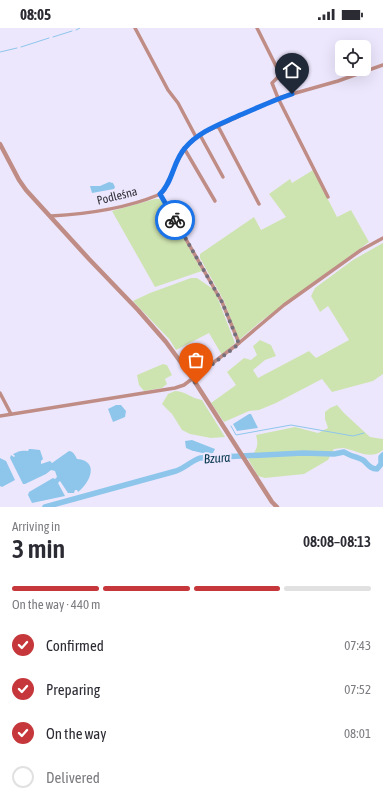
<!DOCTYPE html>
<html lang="en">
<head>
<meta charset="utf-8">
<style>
	:root { --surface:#fff; --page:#f7f7f7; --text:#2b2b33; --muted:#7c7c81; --line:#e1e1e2; --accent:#c6373b }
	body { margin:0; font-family:"Asap Condensed",sans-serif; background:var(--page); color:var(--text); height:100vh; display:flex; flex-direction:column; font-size:15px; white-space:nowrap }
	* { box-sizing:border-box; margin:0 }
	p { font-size:13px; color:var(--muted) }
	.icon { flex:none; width:22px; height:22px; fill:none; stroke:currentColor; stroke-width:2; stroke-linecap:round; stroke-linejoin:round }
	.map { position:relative; height:479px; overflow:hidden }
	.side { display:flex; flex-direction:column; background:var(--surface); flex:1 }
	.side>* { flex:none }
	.buttons { position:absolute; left:335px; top:12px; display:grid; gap:8px }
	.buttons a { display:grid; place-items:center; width:36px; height:36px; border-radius:6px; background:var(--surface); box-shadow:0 4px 16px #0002; font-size:20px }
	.pin { position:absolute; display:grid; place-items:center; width:34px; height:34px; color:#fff; margin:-41px -17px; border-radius:50% 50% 50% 0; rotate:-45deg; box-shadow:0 0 4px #0007 }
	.pin .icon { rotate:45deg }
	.courier { position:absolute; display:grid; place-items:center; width:40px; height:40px; margin:-20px; border:3px solid #1a73e8; border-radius:50%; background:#fff; color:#222; box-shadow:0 1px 5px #0007 }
	.summary em { font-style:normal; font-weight:600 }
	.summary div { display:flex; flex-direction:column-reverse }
	.summary { display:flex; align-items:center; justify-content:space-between; height:68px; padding:0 12px }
	h1 { font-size:26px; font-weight:600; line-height:30px }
	.bar { display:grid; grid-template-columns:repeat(4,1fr); gap:6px 4px; align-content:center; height:48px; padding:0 12px }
	.bar i { height:5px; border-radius:3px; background:var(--line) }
	.bar .active { background:var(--accent) }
	.bar p { grid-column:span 4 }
	ol { padding:0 12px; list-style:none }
	li { display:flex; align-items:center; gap:12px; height:44px }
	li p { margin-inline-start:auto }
	li .icon { padding:4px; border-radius:50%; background:var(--accent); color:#fff; stroke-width:4 }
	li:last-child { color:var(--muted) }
	li i { width:22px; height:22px; border:2px solid var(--line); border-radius:50% }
	.status { display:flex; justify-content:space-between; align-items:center; height:28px; padding:0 20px; background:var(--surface); direction:ltr }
	.status svg { height:11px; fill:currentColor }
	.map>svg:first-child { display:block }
</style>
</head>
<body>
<div class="status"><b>08:05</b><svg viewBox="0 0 49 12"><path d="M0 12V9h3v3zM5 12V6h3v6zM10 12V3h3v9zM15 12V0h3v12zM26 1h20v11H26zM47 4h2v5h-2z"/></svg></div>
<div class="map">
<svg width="383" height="479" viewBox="0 0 383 479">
	<rect width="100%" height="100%" fill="#ede7fd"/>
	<g fill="#cee4b0">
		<polygon points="313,142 337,189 351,182 369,214 260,294 239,312 224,273 200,230 200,226 254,189 261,202 286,189 269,166 290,151 292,155"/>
		<polygon points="155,171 160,171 163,174 202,243 155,259 112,183"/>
		<polygon points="383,215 383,346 373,353 332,364 322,351 276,375 259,382 249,383 224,394 211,375 236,357 227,344 244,330 251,332 257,327 253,318 260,312 271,317 276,328 265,332 253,342 258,350 309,323 316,330 349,312 328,278 320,284 311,268 315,260 353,232"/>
		<polygon points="191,250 197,250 213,261 216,266 235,315 222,327 209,305 176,322 170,312 133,273 150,265"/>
		<polygon points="163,336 167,337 172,347 165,351 167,356 162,360 144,363 139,357 137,347"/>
		<path d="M175,363C188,364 190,370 202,372L225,409L211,410L190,406L182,402L172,386L162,376L168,366Z"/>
		<path d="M337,377L344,385L370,409L383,411V422C370,433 357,422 343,420C340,420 337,421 334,421L328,432L304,446L265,450L258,448L248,431C257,423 259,418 256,407L295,399L318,405L328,400L325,391V384L330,380Z"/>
	</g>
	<g fill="#8ec6eb">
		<polygon points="109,154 113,155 115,159 114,161 92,165 90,158 100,158"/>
		<polygon points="116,377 121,377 126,383 125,389 113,394 108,381"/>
		<polygon points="249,386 251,386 258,400 237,403 233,396"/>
		<path d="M192,412L215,421L213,425C204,426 194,424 186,420L185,413Z"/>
		<path d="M29,421H31L40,422L43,431L41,433V436L50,433L52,435L69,423C73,423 75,427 77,431C100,433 90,455 78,464L77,462H75L74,465H68L60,453L58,455L65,468L32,475L28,467L29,464L53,450L55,451L57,449L55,443L51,442L46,446L25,456H23L10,430L11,427L14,429L15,428L13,426C19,423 21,422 28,423Z"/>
		<polygon points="0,430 6,433 15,452 2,459 0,458"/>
	</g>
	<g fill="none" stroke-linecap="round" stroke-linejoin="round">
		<g stroke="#8ec6eb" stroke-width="1">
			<polyline points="76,2 80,0"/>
			<polyline points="53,9 72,3"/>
			<polyline points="21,19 49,10"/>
			<polyline points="0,24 17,20"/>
			<polyline points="231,398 236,407 291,397 353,408 364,405"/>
		</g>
		<path stroke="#8ec6eb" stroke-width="5.5" d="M45,479L176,443C185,440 191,433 200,430L303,425L334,426L344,424C350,428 357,429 363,432C368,436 370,441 377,441L381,436V429L383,427"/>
		<g stroke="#bf8d85" stroke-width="3.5">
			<polyline points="135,0 168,62 178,75 196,109"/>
			<polyline points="257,0 279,44 278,49 272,55 278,70 328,169"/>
			<polyline points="216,98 219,100 259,176"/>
			<polyline points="200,107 223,149"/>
			<polyline points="184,120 215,173"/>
			<polyline points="160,166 222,274 239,315"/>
			<path d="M51,188C87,186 124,181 158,167L163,164L166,158C177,136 181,118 203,105L278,70L338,53L383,37"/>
			<polyline points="0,365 11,386"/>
			<polyline points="0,388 175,360 184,357 239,315 284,277 361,222 383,210"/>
		</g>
		<polyline stroke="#bf8d85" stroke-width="4.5" points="0,116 19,152 26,162 89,231 138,282 166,314 193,351 272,474 277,479"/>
	</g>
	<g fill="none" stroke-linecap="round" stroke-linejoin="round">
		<polyline stroke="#736f7c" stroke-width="4" stroke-dasharray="0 7.2" points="175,192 222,274 239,316 193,351 196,356"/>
		<path stroke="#1a73e8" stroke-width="5" d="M175,192L160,166C173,154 173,133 185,120C199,103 221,96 240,87C257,80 274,72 292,66"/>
	</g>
	<g text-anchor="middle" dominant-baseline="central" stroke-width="4" stroke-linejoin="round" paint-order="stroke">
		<g font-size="12" fill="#312f37" stroke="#ede7fd">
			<text transform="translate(117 168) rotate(-14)">Podleśna</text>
		</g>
		<g font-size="13" font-style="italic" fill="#05354d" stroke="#ede7fd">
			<text transform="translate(217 430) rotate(-4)">Bzura</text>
		</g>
	</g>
</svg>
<div class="buttons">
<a><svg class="icon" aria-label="locate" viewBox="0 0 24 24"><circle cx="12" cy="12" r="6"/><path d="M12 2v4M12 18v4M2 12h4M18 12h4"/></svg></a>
</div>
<div class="pin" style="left:196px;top:356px;background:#ea580c"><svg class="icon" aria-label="bag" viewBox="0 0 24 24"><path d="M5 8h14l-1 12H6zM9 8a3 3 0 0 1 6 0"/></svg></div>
<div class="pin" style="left:292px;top:66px;background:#1f2937"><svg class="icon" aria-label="home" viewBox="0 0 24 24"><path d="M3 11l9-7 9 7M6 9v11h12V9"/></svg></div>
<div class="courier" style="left:175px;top:192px"><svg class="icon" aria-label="bike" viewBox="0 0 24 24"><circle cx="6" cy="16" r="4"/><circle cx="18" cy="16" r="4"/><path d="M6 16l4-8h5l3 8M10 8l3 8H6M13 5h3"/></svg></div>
</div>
<section class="side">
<div class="summary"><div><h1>3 min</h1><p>Arriving in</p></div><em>08:08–08:13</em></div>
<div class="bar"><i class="active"></i><i class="active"></i><i class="active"></i><i></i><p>On the way · 440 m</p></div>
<ol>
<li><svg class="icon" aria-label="check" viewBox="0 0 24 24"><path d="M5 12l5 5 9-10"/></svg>Confirmed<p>07:43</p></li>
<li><svg class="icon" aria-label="check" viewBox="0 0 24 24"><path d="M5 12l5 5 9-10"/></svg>Preparing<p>07:52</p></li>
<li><svg class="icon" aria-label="check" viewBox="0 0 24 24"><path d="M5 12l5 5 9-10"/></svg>On the way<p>08:01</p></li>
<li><i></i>Delivered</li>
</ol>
</section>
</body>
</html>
